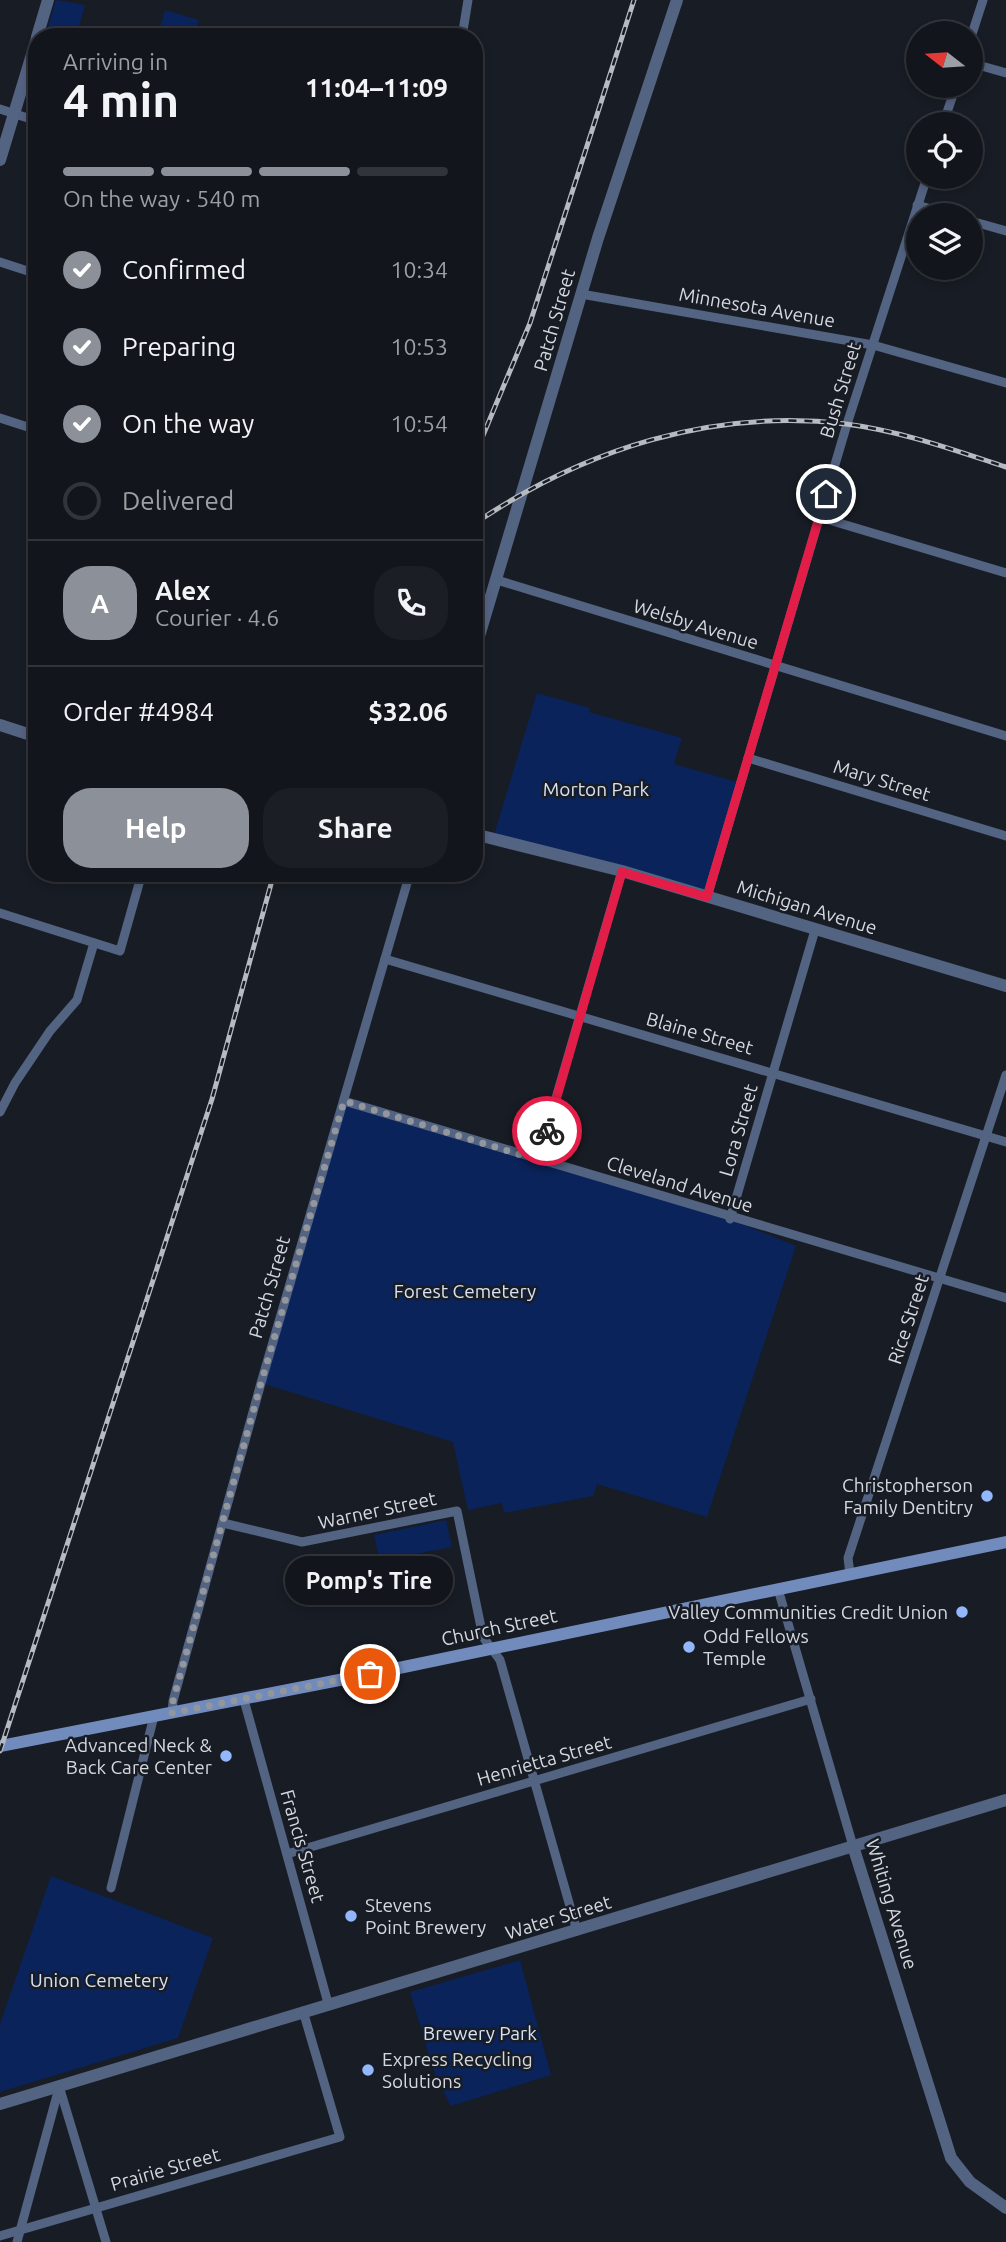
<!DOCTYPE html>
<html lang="en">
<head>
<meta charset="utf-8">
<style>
	:root { --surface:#12151b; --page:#1b1e24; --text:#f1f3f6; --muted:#9c9fa3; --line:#31343a; --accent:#8c9099 }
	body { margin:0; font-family:Ubuntu,sans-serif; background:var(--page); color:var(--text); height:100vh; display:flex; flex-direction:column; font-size:26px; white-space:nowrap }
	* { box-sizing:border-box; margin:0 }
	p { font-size:23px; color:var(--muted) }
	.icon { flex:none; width:38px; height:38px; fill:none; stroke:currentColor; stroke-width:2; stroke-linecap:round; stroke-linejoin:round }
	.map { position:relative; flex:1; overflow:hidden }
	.sheet { position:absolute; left:28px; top:28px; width:455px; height:854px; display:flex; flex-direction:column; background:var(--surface); border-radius:28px; box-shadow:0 4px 10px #0003,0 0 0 2px var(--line) }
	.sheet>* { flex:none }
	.needle { width:46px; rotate:287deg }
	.tools { position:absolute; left:906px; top:21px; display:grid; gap:14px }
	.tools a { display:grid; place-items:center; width:77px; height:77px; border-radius:50%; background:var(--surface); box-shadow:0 4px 10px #0003,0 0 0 2px var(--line); font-size:35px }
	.pin { position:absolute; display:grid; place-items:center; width:60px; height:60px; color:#fff; margin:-30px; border:4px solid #fff; border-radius:50%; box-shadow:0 2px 7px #0007 }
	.courier { position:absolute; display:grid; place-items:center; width:70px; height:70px; margin:-35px; border:5px solid #e11d48; border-radius:50%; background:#fff; color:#222; box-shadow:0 2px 9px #0007 }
	.bubble { position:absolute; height:49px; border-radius:24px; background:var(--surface); box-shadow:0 4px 10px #0003,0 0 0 2px var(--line); font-size:23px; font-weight:600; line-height:49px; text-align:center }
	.head em { font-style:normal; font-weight:600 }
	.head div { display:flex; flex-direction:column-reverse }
	.head { display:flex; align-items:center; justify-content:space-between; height:119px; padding:0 35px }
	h1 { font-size:46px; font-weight:600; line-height:52px }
	.bar { display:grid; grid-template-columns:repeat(4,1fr); gap:10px 7px; align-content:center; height:84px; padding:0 35px }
	.bar i { height:9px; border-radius:5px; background:var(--line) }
	.bar .current { background:var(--accent) }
	.bar p { grid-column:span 4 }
	.line { display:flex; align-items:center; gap:18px; padding:0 35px; border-top:2px solid var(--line) }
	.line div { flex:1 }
	.round { display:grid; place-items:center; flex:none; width:74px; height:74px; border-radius:28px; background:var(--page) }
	ol { padding:0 35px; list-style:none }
	li { display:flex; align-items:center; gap:21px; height:77px }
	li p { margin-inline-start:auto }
	li .icon { padding:7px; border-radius:50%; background:var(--accent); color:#fff; stroke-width:4 }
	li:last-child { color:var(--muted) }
	li i { width:38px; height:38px; border:4px solid var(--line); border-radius:50% }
	.cta { display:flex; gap:14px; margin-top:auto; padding:14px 35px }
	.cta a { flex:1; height:80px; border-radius:28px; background:var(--accent); color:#fff; font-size:28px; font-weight:600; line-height:80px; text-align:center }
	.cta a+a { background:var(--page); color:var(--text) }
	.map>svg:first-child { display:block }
</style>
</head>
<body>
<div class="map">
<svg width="1006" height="2242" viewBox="0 0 1006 2242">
	<rect width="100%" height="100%" fill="#181c24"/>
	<g fill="#0a235a">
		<polygon points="56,0 85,5 76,37 45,37"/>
		<polygon points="165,10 199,20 194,36 160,27"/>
		<polygon points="537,693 590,708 589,712 682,738 674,764 741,783 707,897 493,838"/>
		<polygon points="344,1101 730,1219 796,1246 707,1517 597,1484 593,1496 504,1513 502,1503 468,1510 453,1442 261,1383"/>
		<polygon points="446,1520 452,1547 380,1561 374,1535"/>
		<polygon points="51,1876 213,1938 178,2038 0,2092 0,2024"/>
		<polygon points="520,1960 551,2075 451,2106 436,2078 410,1992"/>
	</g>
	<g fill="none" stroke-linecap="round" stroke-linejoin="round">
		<g stroke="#536382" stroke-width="9">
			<polyline points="462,37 468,0"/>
			<polyline points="971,37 983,0"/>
			<polyline points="971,63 1006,73"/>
			<polyline points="0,109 37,121"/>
			<polyline points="943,124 956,86"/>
			<polyline points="917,205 952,215"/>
			<polyline points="971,221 1006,231"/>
			<polyline points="0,262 37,274"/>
			<polyline points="581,294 873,345 1006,383"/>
			<polyline points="0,418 37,430"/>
			<polyline points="819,517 1006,573"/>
			<polyline points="497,580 1006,736"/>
			<polyline points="748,758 1006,836"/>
			<polyline points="707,897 847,424 927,177"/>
			<polyline points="0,913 120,951 142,873"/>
			<polyline points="385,959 1006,1142"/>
			<polyline points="344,1101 1006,1298"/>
			<polyline points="0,1112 15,1083 50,1031 77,1000 94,943"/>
			<polyline points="538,1160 622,871"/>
			<polyline points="730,1219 815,930"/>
			<polyline points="223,1523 302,1542 457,1511 483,1637 500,1660 577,1931"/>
			<polyline points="850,1574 848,1558 1006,1075"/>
			<polyline points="778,1589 853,1846"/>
			<polyline points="244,1700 328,2003"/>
			<polyline points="172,1713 173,1701 261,1383 410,873"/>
			<polyline points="287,1854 811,1699"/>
			<polyline points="111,1888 154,1716"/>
			<polyline points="59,2086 106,2242"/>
			<polyline points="0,2236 340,2137 303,2011"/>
			<polyline points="17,2242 59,2088"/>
		</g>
		<g stroke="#536382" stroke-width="12">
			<polyline points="37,37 48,0"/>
			<polyline points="0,160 37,38"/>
			<polyline points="474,653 598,238 677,0"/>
			<polyline points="0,725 37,737"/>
			<polyline points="474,834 622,871 1006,986"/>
			<polyline points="853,1846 951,2158 970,2182 1006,2208"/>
			<polyline points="0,2104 1006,1800"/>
		</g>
		<polyline stroke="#728bbd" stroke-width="12" points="0,1746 370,1674 1006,1542"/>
		<defs>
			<g id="rail">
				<polyline points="474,457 530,323 634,0"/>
				<path d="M474,524C584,449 713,408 846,424C901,431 954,450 1006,467"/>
				<polyline points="0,1751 212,1099 274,873"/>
			</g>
		</defs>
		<use href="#rail" stroke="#b7bac0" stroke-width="5"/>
		<use href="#rail" stroke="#181c24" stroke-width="2.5" stroke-dasharray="8" stroke-linecap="butt"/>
	</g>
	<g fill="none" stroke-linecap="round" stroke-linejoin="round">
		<polyline stroke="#93969d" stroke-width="7" stroke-dasharray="0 12.6" points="370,1674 172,1713 173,1701 261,1383 344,1101 538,1160 547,1131"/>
		<polyline stroke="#e11d48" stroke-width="9" points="547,1131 622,872 707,897 826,494"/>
	</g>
	<g fill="#93b7fd" stroke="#181c24" stroke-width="2.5">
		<circle cx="987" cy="1496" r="7"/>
		<circle cx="962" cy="1612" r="7"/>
		<circle cx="689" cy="1647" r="7"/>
		<circle cx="226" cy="1756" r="7"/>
		<circle cx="351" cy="1916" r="7"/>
		<circle cx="368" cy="2070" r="7"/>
	</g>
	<g text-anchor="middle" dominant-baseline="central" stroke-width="5" stroke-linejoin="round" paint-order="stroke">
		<g font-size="19" fill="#d5d8de" stroke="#181c24">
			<text transform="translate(757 307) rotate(10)">Minnesota Avenue</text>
			<text transform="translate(554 320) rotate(-74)">Patch Street</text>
			<text transform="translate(840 390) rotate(-73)">Bush Street</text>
			<text transform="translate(696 624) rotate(17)">Welsby Avenue</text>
			<text transform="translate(882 780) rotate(17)">Mary Street</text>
			<text transform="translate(807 907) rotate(17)">Michigan Avenue</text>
			<text transform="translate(700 1033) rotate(16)">Blaine Street</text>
			<text transform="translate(738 1130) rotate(-74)">Lora Street</text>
			<text transform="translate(680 1184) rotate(17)">Cleveland Avenue</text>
			<text transform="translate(269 1287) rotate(-74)">Patch Street</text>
			<text transform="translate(908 1319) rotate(-72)">Rice Street</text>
			<text transform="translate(377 1510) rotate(-12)">Warner Street</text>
			<text transform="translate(499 1627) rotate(-12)">Church Street</text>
			<text transform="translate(544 1760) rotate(-16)">Henrietta Street</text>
			<text transform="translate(303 1846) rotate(74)">Francis Street</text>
			<text transform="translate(892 1904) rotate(73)">Whiting Avenue</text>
			<text transform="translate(558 1917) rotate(-17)">Water Street</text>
			<text transform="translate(165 2169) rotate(-16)">Prairie Street</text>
		</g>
		<g font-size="19" fill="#d7e2f6" stroke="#181c24">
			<text x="596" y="789">Morton Park</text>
			<text x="465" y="1291">Forest Cemetery</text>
			<text x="99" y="1980">Union Cemetery</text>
			<text x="480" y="2033">Brewery Park</text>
		</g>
		<g font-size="19" fill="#d5d8de" stroke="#181c24" text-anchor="end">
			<text x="973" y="1485">Christopherson<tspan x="973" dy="22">Family Dentitry</tspan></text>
			<text x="948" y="1612">Valley Communities Credit Union</text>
			<text x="703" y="1636" text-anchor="start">Odd Fellows<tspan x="703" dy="22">Temple</tspan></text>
			<text x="212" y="1745">Advanced Neck &amp;<tspan x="212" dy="22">Back Care Center</tspan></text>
			<text x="365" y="1905" text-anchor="start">Stevens<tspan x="365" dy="22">Point Brewery</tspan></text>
			<text x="382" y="2059" text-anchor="start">Express Recycling<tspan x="382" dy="22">Solutions</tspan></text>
		</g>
	</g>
</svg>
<div class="tools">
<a><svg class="needle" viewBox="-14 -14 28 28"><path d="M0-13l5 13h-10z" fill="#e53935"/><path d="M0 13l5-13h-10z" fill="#9c9fa3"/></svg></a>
<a><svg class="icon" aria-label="locate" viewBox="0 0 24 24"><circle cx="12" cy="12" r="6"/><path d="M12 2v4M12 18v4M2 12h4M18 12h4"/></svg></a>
<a><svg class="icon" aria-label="layers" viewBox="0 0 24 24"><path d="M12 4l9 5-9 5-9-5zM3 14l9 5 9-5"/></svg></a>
</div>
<div class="pin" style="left:370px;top:1674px;background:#ea580c"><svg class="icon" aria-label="bag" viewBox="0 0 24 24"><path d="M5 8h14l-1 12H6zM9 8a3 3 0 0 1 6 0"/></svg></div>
<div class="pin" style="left:826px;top:494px;background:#1f2937"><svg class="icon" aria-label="home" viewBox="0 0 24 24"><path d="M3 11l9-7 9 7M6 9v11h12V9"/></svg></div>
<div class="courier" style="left:547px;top:1131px"><svg class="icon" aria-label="bike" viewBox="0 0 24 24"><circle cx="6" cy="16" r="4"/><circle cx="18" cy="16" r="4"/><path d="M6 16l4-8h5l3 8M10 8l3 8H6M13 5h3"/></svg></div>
<div class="bubble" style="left:285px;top:1556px;width:168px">Pomp's Tire</div>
<section class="sheet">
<div class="head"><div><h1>4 min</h1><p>Arriving in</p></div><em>11:04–11:09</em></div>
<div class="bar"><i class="current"></i><i class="current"></i><i class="current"></i><i></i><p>On the way · 540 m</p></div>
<ol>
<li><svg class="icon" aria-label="check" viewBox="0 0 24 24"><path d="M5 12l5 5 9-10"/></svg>Confirmed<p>10:34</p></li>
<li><svg class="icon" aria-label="check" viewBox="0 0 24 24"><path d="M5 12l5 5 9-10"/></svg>Preparing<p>10:53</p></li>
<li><svg class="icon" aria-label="check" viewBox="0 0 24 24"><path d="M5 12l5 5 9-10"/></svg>On the way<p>10:54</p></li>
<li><i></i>Delivered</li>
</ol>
<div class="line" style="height:126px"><b class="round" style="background:var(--accent);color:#fff">A</b><div><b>Alex</b><p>Courier · 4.6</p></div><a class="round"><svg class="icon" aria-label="phone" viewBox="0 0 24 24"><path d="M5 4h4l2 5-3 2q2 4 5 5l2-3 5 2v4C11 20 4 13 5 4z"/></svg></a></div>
<div class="line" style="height:91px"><div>Order #4984</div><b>$32.06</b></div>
<div class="cta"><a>Help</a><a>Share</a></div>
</section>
</div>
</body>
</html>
